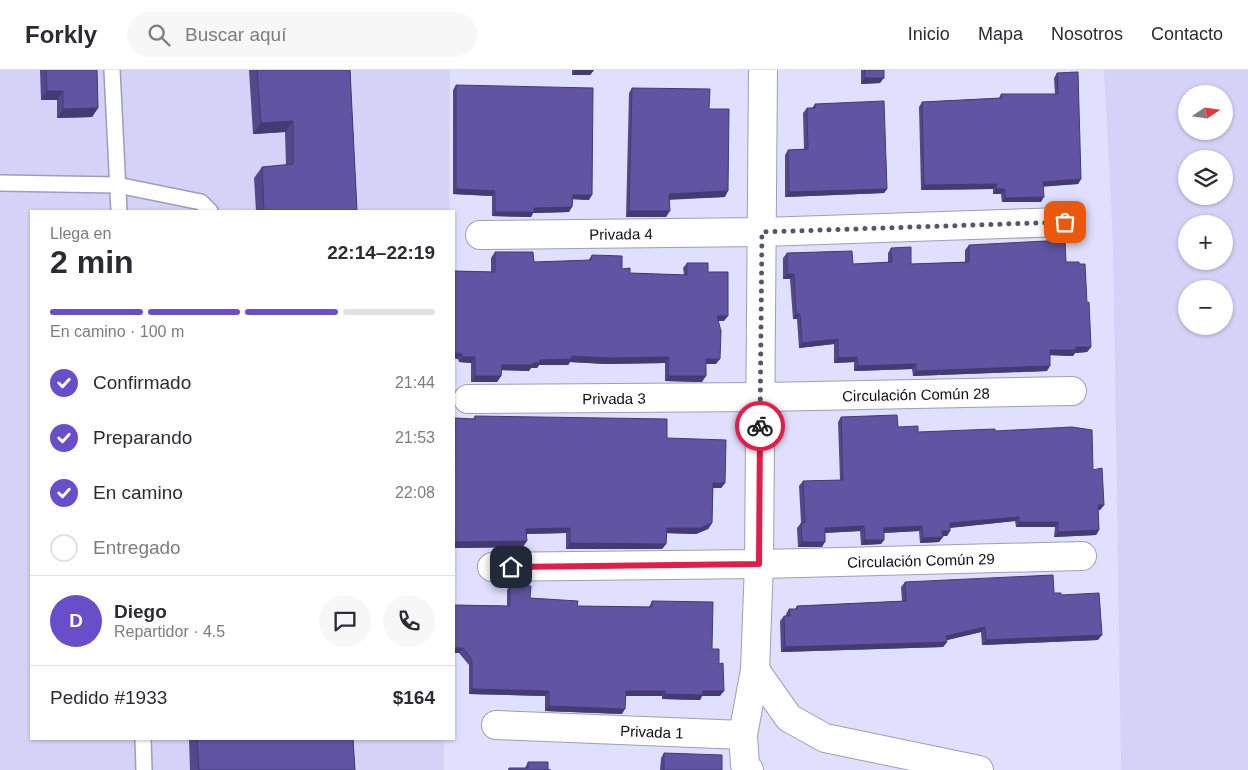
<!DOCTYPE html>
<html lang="es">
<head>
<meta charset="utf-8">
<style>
	:root { --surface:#fff; --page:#f7f7f7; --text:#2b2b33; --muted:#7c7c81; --line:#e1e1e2; --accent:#684ec8 }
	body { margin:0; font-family:Helvetica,sans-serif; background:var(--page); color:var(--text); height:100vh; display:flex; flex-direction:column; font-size:19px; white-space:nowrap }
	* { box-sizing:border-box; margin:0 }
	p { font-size:16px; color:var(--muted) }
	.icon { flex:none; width:28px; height:28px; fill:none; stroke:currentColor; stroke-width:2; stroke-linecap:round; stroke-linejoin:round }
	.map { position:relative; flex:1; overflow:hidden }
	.drawer { position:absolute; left:30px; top:140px; width:425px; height:530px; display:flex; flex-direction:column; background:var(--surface); border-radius:0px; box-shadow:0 1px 4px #0004 }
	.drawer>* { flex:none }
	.needle { width:32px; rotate:77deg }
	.buttons { position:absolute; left:1178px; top:15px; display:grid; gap:10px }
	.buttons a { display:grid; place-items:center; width:55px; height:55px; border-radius:50%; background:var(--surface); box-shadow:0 1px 4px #0004; font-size:25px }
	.pin { position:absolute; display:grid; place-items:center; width:42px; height:42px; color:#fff; margin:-21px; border-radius:10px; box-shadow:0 2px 8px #0006 }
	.courier { position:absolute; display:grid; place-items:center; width:50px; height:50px; margin:-25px; border:4px solid #e11d48; border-radius:50%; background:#fff; color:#222; box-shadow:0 1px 6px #0007 }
	.head em { font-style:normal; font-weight:800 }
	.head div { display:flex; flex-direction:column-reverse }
	.head { display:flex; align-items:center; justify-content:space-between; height:85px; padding:0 20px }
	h1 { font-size:32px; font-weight:800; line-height:38px }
	.bar { display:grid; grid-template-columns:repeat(4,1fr); gap:8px 5px; align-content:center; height:60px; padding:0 20px }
	.bar i { height:6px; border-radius:4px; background:var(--line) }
	.bar .on { background:var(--accent) }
	.bar p { grid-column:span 4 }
	.line { display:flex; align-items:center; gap:12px; padding:0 20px; border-top:1px solid var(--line) }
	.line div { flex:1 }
	.round { display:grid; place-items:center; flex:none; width:52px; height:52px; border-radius:26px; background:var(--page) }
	ol { padding:0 20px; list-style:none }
	li { display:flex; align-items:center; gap:15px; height:55px }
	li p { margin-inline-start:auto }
	li .icon { padding:5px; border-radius:50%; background:var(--accent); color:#fff; stroke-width:4 }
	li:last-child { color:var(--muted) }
	li i { width:28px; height:28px; border:2px solid var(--line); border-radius:50% }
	header { display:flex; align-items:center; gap:30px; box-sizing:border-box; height:70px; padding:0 25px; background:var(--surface); border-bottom:1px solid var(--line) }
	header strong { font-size:24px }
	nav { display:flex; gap:28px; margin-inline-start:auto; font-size:18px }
	.search { width:350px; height:45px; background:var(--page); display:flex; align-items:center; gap:12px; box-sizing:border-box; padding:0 18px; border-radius:28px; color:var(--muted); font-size:19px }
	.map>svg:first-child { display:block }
</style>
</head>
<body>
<header>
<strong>Forkly</strong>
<div class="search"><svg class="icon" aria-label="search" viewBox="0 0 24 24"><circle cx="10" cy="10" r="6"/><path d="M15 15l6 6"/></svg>Buscar aquí</div>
<nav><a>Inicio</a><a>Mapa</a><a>Nosotros</a><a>Contacto</a></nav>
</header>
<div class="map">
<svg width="1248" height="700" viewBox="0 0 1248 700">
	<rect width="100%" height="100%" fill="#e0dffd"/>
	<g fill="#d4d2f7" fill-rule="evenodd">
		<polygon points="0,0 450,0 449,141 31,141 31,669 444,669 444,700 0,700"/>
		<path d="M1104,0H1248V700H1121L1113,173ZM1186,24H1224V61H1186ZM1186,89H1224V126H1186ZM1186,154H1224V191H1186ZM1186,219H1224V256H1186Z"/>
	</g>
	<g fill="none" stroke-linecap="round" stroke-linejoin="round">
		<defs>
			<g id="service">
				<polyline points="112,0 119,141"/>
				<polyline points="0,113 117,115 201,132 210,141"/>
				<polyline points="143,669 144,700"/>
			</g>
			<g id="minor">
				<path id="s1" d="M480,165L762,162L1065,152"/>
				<path id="s2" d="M468,329L760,327L1072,321"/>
				<path id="s3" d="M492,497L759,494L1082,486"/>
				<polyline points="755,600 789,648 825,668 979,700"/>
				<path id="s4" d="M496,655L743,665"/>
				<polyline points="749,700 745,695 743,665 755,600 759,494 763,0"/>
			</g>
		</defs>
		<use href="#service" stroke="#9e9db9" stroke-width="18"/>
		<use href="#minor" stroke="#9e9db9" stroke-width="30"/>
		<use href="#service" stroke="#fff" stroke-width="15"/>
		<use href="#minor" stroke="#fff" stroke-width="28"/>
	</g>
	<g fill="#53488c">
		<polygon points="40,0 97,0 98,38 92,47 57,48 57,30 41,30"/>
		<polygon points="249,0 350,0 357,141 256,141 254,108 262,97 286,95 285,62 253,64"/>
		<polygon points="572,0 594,0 590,5 572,5"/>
		<polygon points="861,0 884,0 880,13 861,14"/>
		<polygon points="1057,3 1081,109 1078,114 1043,116 1041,132 1002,132 1001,124 993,124 993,119 921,120 919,37 922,32 999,28 1001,24 1055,24 1054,8"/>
		<polygon points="456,15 589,130 572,129 569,142 533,143 531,147 492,146 492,126 453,124 453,20"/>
		<polygon points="632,18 709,39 725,127 669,129 666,147 626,147 629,23"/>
		<polygon points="815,34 887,119 884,123 785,127 785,85 788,80 804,79 803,43 807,38 812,38"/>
		<polygon points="969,175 1066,192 1091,277 1087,282 1075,283 1073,286 1050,285 1047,301 913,306 912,299 854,301 854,292 834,293 834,274 799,278 797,249 793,249 790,209 783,209 783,188 787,183 853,194 888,192 888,183 891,178 911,194 965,192 965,180"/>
		<polygon points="495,182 534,192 588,191 592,185 622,199 630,203 684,205 683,198 687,193 708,202 724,251 718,251 716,294 706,294 702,312 665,311 665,293 606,294 570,292 568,295 539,295 537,298 531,298 529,301 501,300 501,306 497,312 471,312 471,293 459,292 458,289 454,288 454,203 455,201 491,202 491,188"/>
		<polygon points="475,346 667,368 725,413 721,418 713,418 712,453 708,459 696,464 667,463 666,474 662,479 566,479 566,463 527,464 523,477 454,478 454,351 455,348 473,349"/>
		<polygon points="841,347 918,362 995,361 1093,400 1104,435 1100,440 1098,440 1099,460 1096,465 1054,467 1055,457 1016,457 1015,451 950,458 950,461 947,466 943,466 939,472 920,473 919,461 884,463 884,470 881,474 861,475 860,461 825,463 822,477 798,477 797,458 801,453 799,416 803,411 840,410 838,352"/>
		<polygon points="905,512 1054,523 1061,525 1098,570 982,575 981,562 947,570 947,572 943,577 781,582 780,551 784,546 786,546 786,544 789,539 795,539 797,536 902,531 901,517"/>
		<polygon points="510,515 530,528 577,536 649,537 652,531 712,579 720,626 702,626 700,630 662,629 662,626 626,626 622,644 545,641 545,626 469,624 469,595 459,583 454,583 454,535 507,536 507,520"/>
		<polygon points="189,669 353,669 355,700 190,700"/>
		<polygon points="664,683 722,700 660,700 661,688"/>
		<polygon points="528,692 548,700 551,700 508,700 509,698 525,698"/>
	</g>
	<g fill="#433b72">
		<polygon points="575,0 594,0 590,5 572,5"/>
		<polygon points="865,8 884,8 880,13 861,14"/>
		<polygon points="47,21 63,21 57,30 41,30"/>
		<polygon points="98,38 92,47 57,48 63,39"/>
		<polygon points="293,51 285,62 253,64 261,53"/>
		<polygon points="1081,109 1078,114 1040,117 1043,112"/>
		<polygon points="997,114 993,119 921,120 924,115"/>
		<polygon points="456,119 495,121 492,126 453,124"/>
		<polygon points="887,119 884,123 785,127 789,122"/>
		<polygon points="996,119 1005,119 1001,124 993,124"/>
		<polygon points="728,121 725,127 666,130 669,124"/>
		<polygon points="573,125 592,125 589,130 569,129"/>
		<polygon points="1044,127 1041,132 1002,132 1005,128"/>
		<polygon points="572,137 569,142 533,143 531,147 492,146 495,142 534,138"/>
		<polygon points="629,141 670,141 666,147 626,147"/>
		<polygon points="787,204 794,204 790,209 783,209"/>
		<polygon points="796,244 800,244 797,249 793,249"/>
		<polygon points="717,246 728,246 724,251 713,251"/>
		<polygon points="838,269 834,274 799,278 802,273"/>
		<polygon points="1076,277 1091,277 1087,282 1075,283 1073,286 1046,285 1050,280"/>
		<polygon points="455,283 462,284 458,289 454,288 454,285"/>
		<polygon points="572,286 669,287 665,293 606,294 570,292 568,295 539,295 537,298 531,298 529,301 498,300 502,295 533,293 540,290"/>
		<polygon points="462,287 475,287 471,293 459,292"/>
		<polygon points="857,287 854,292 834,293 838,288"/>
		<polygon points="706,289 720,289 716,294 702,294"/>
		<polygon points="916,294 912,299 854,301 858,296"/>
		<polygon points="1050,296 1047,301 913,306 916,301"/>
		<polygon points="475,306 501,306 497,312 471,312"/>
		<polygon points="668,306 706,306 702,312 665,311"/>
		<polygon points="713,413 725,413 721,418 709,418"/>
		<polygon points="1098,435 1104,435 1100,440 1095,440"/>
		<polygon points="1019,447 1015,451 947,458 950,453"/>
		<polygon points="1019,452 1058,452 1055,457 1016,457"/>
		<polygon points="712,453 708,459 696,464 663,463 667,458"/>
		<polygon points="864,456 860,461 821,463 825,458"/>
		<polygon points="922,456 919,461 880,463 884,458"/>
		<polygon points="570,458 566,463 523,464 526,459"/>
		<polygon points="1099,460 1096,465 1054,467 1058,462"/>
		<polygon points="942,461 950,461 947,466 939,466"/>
		<polygon points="943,467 939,472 920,473 923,468"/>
		<polygon points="865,470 884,470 881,474 861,475"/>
		<polygon points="527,471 523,477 454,478 454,472"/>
		<polygon points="802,472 825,472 822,477 798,477"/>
		<polygon points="570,473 666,474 662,479 566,479"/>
		<polygon points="985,557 981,562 943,571 946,566"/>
		<polygon points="1102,565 1098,570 982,575 986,570"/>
		<polygon points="947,572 943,577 781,582 785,577"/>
		<polygon points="454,578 463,578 459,583 454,583"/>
		<polygon points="472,619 549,621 545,626 469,624"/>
		<polygon points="626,621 665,621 662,626 622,626"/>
		<polygon points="703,621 724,621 720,626 702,626 700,630 662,629 665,624"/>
		<polygon points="549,636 625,639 622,644 545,641"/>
	</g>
	<g fill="#6054a3" stroke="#433b72">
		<polygon points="46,0 97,0 98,38 63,39 63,21 47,21"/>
		<polygon points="257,0 350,0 357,141 264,141 262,97 293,94 293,51 261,53"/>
		<rect x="865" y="0" width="19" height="8"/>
		<polygon points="1078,2 1081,109 1043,112 1044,127 1005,128 1005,119 996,119 997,114 924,115 922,32 1002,28 1001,24 1058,24 1057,3"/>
		<polygon points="456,15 593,18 592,125 573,125 572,137 534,138 534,142 495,142 495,121 456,119"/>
		<polygon points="632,18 710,19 709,39 729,39 728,121 669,124 670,141 629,141"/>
		<polygon points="884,31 887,119 789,122 788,80 808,79 807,38 815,38 815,34"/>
		<polygon points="1065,170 1066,192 1079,192 1079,194 1085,194 1087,233 1089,232 1091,277 1076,277 1076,280 1050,280 1050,296 916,301 916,294 858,296 857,287 838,288 838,269 802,273 800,244 796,244 794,204 787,204 787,183 852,181 853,194 892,192 891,178 911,177 911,194 969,192 969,175"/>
		<polygon points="495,182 533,182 534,192 591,190 592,185 622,186 622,199 630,198 630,203 687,205 687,193 708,193 708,202 728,202 728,246 717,246 721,261 720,289 706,289 706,306 668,306 669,287 610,288 572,286 571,289 540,290 540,293 533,293 533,295 502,295 501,306 475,306 475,287 462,287 462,284 455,283 455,201 495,202"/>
		<polygon points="897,345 898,357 918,356 918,362 995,359 995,361 1072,357 1092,360 1093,400 1102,398 1104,435 1098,435 1099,460 1058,462 1058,452 1019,452 1019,447 950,453 950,461 942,461 943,467 923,468 922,456 884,458 884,470 865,470 864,456 825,458 825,472 802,472 801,453 805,453 803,411 843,410 841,347"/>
		<polygon points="475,346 667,349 667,368 726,370 725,413 713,413 712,453 700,458 667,458 666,474 570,473 570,458 526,459 527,471 454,472 455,348 475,349"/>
		<polygon points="1053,505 1054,523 1061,523 1061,525 1099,523 1102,565 986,570 985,557 946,566 947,572 785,577 784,546 790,546 789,539 797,539 797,536 906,531 905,512"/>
		<polygon points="510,515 531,516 530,528 578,531 577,536 652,537 652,531 713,532 712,579 719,579 719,594 723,593 724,621 703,621 703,625 665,624 665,621 626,621 625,639 549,636 549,621 472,619 472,590 463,578 454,578 454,535 510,536"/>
		<polygon points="197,669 353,669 355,700 199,700"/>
		<polygon points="664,683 722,685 722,700 664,700"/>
		<polygon points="528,692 548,692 548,700 551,700 509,700 509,698 528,698"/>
	</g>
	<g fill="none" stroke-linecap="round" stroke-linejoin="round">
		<polyline stroke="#575667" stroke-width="5" stroke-dasharray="0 9" points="760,356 762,162 1065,152"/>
		<polyline stroke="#e11d48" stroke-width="6" points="511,497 759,494 760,356"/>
	</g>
	<g text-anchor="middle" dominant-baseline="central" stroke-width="4.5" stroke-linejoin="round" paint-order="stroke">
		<g font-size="15" fill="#0d0c16" stroke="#e0dffd">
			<text stroke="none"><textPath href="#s1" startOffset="141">Privada 4</textPath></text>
			<text stroke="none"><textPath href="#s2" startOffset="448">Circulación Común 28</textPath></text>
			<text stroke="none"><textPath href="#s2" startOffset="146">Privada 3</textPath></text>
			<text stroke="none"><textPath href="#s3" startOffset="429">Circulación Común 29</textPath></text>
			<text stroke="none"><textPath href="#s4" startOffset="156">Privada 1</textPath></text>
		</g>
	</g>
</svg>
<div class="buttons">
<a><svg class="needle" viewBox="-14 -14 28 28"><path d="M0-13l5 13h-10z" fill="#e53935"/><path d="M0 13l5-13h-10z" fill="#7c7c81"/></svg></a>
<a><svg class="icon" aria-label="layers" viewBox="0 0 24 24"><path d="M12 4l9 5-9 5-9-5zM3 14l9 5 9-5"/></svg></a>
<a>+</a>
<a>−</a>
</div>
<div class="pin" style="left:1065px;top:152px;background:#ea580c"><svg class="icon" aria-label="bag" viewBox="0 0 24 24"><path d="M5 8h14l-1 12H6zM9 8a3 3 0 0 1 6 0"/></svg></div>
<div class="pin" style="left:511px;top:497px;background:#1f2937"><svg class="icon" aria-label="home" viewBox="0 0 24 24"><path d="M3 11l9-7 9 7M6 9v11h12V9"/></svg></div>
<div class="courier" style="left:760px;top:356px"><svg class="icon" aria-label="bike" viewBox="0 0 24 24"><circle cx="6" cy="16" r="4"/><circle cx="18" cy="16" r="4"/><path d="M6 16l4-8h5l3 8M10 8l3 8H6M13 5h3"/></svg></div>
<section class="drawer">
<div class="head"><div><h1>2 min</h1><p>Llega en</p></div><em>22:14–22:19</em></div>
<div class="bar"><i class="on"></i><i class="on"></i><i class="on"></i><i></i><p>En camino · 100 m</p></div>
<ol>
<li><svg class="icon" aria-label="check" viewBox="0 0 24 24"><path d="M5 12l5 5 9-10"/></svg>Confirmado<p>21:44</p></li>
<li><svg class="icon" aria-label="check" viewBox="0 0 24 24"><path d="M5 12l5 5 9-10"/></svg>Preparando<p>21:53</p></li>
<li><svg class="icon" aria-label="check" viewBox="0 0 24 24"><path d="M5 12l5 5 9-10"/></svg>En camino<p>22:08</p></li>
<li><i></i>Entregado</li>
</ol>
<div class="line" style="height:90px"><b class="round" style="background:var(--accent);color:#fff">D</b><div><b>Diego</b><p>Repartidor · 4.5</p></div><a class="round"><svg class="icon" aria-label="chat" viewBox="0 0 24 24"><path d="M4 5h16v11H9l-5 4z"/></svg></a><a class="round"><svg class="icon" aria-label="phone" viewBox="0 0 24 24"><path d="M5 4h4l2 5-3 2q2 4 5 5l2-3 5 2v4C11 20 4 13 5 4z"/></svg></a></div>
<div class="line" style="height:65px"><div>Pedido #1933</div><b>$164</b></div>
</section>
</div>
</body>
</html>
